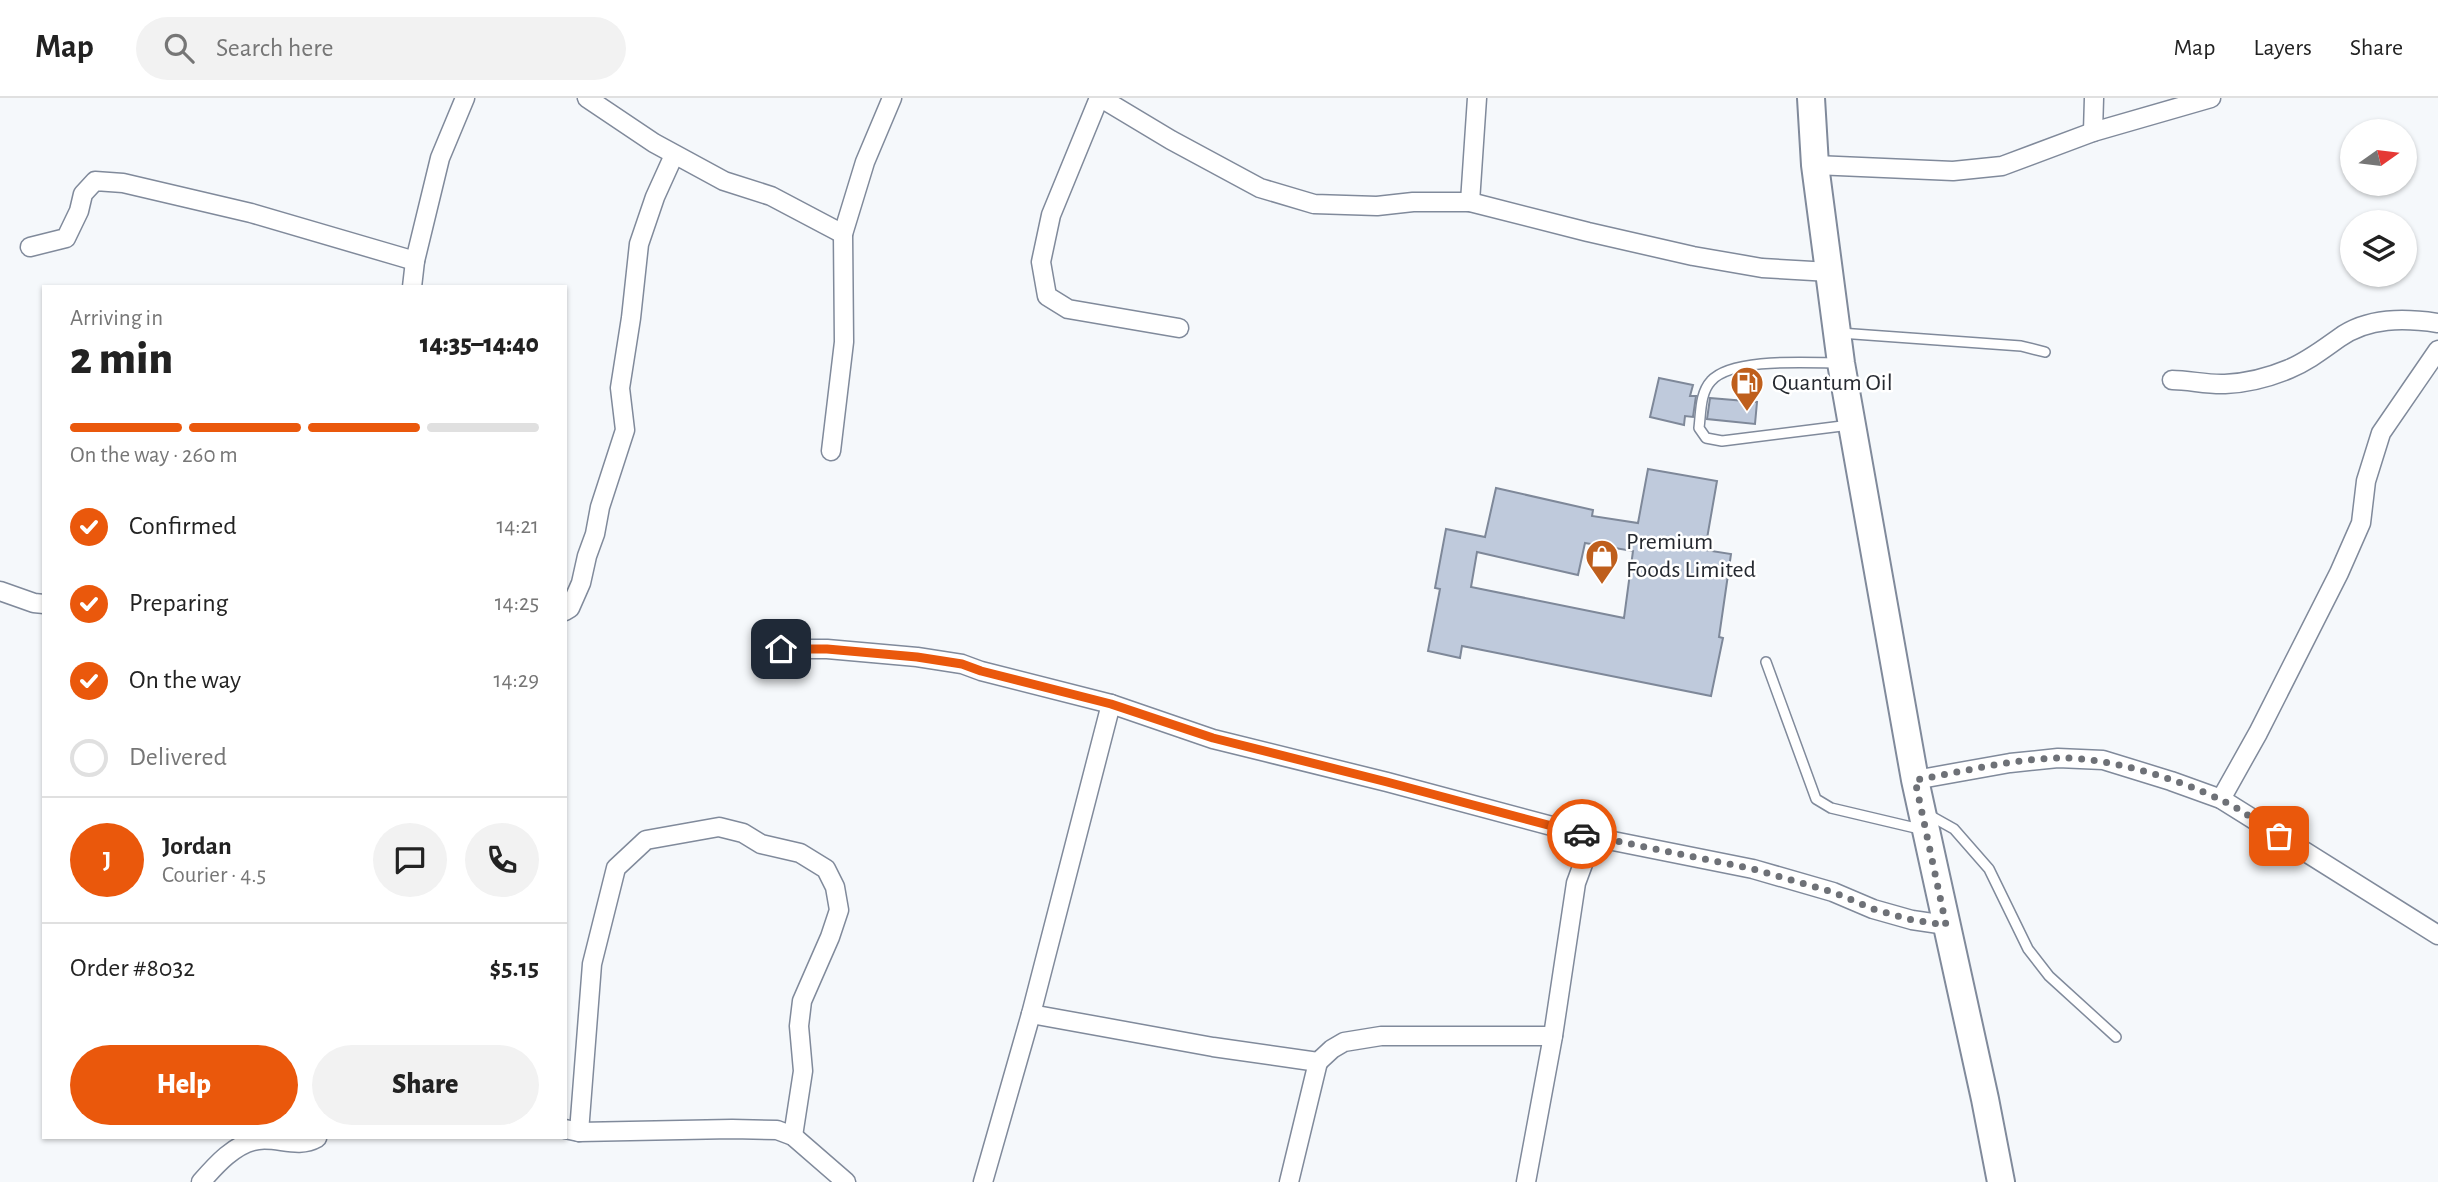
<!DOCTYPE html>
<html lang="en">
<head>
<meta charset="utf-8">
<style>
	:root { --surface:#fff; --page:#f2f2f2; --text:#222; --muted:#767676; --line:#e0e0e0; --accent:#ea580c }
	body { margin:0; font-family:"Alegreya Sans",sans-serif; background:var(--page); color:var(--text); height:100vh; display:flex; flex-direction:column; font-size:26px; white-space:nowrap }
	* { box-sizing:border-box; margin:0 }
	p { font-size:23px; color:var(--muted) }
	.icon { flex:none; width:38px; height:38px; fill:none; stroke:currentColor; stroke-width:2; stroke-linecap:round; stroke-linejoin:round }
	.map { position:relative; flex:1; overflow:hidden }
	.sheet { position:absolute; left:42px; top:187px; width:525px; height:854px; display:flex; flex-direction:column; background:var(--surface); border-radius:0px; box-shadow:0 2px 5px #0004 }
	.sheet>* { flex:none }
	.needle { width:46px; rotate:76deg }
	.fabs { position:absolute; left:2340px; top:21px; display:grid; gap:14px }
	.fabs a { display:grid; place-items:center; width:77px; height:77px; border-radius:50%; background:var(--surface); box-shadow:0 2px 5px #0004; font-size:35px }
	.pin { position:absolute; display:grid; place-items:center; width:60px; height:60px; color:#fff; margin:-30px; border-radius:14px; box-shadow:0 4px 10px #0006 }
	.courier { position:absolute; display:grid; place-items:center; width:70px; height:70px; margin:-35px; border:5px solid #ea580c; border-radius:50%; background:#fff; color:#222; box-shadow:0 2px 9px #0007 }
	.head em { font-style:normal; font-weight:800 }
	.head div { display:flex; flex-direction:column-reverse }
	.head { display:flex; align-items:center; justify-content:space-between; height:119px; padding:0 28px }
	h1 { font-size:46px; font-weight:800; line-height:52px }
	.bar { display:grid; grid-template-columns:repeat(4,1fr); gap:10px 7px; align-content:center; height:84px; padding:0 28px }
	.bar i { height:9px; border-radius:5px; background:var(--line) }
	.bar .current { background:var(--accent) }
	.bar p { grid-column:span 4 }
	.line { display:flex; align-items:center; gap:18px; padding:0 28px; border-top:2px solid var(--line) }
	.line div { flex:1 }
	.round { display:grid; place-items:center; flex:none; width:74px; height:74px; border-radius:37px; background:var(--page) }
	ol { padding:0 28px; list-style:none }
	li { display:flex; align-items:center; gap:21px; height:77px }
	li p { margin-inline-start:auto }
	li .icon { padding:7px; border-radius:50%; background:var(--accent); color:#fff; stroke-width:4 }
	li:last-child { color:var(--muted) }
	li i { width:38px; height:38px; border:4px solid var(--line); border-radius:50% }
	.cta { display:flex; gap:14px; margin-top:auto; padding:14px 28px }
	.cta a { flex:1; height:80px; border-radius:42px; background:var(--accent); color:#fff; font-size:28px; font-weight:800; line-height:80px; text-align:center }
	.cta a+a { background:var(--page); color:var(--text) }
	header { display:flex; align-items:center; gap:42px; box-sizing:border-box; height:98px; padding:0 35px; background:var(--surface); border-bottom:2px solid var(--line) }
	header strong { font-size:33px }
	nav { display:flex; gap:38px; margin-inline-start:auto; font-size:24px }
	.search { width:490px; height:63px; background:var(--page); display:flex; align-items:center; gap:18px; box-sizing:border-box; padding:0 24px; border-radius:38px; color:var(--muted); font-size:26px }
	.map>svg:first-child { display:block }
</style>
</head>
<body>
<header>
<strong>Map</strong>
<div class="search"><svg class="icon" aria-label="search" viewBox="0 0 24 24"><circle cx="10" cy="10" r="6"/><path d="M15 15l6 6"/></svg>Search here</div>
<nav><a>Map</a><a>Layers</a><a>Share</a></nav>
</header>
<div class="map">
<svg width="2438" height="1084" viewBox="0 0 2438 1084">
	<rect width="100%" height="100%" fill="#f5f8fb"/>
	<g fill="#bfcadc" stroke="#7e8899" stroke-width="2" fill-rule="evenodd">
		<polygon points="1659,280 1693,287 1690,298 1696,298 1693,319 1685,318 1684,327 1650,319"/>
		<polygon points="1710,300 1757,304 1755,326 1707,321"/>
		<path d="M1648,371L1717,383L1705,452L1731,456L1719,539L1723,540L1711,598L1462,548L1460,560L1428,553L1440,491L1435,490L1446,431L1485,439L1496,390L1593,412L1592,418L1638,425ZM1585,445L1633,453L1624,520L1471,489L1477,454L1578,477Z"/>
	</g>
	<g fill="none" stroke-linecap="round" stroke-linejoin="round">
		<defs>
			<g id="service">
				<polyline points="1840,235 2021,248 2045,254"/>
				<path d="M1840,265C1810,265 1732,259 1711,283C1700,295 1701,314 1699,330L1706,340L1722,343L1850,327"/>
				<polyline points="1766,564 1816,701 1831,710 1924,732"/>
				<polyline points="1929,717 1954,731 1989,771 2028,851 2049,878 2116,939"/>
			</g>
			<g id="minor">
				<polyline points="587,0 654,45 724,83 771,98 843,136"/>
				<polyline points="1099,0 1051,117 1041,164 1047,198 1068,211 1179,230"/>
				<polyline points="1101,0 1171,42 1260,90 1314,106 1377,108 1413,104 1470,104 1588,134 1693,158 1762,170 1830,174"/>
				<polyline points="2093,34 2094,0"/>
				<polyline points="1815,67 1953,73 2002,68 2093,34 2211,0"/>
				<polyline points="1470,104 1477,0"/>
				<polyline points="30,149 66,140 79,113 83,96 95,83 123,85 251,115 415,163"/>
				<polyline points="412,189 415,163 440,60 465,0"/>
				<path d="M2172,282C2189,282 2208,287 2225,286C2246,285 2270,279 2289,271C2308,263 2322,252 2339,240C2368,219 2405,220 2438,225"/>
				<polyline points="831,353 844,244 843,136 865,64 892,0"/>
				<polyline points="0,493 34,505 44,506"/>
				<polyline points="565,513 570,510 581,485 587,458 595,436 600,409 625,332 620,290 631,220 639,146 655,99 674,57"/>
				<polyline points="781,551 827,551 917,559 962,566 981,573 1111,606 1213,641 1387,684 1593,739 1753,771 1833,794 1873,811 1912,822 1946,827"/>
				<polyline points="1915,682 2010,665 2058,660 2103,662 2171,683 2221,701 2438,837"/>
				<polyline points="2221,701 2258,635 2339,475 2361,425 2366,383 2381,335 2438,252"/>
				<polyline points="1031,916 1213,949 1318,964 1332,951 1344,944 1381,938 1553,938"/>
				<polyline points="565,1031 579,1034 732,1031 777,1032 793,1038 846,1084"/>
				<polyline points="579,1034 592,866 616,770 646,742 719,729 743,735 761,746 800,755 826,771 835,789 839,812 830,839 802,903 799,928 803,973 793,1038"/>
				<path d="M201,1084C215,1068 235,1045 258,1042C278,1039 298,1051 317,1040"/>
				<polyline points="983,1084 1031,916 1111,606"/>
				<polyline points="1289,1084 1318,964"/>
				<polyline points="1526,1084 1553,938 1576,785 1593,739"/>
			</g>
			<polyline id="secondary" points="1811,0 1815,67 1841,265 1915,682 1985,1001 2001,1084"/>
		</defs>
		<use href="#service" stroke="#808a9b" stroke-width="12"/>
		<use href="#minor" stroke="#808a9b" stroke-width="21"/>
		<use href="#secondary" stroke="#808a9b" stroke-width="30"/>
		<use href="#service" stroke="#fff" stroke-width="9"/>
		<use href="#minor" stroke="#fff" stroke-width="18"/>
		<use href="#secondary" stroke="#fff" stroke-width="26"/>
	</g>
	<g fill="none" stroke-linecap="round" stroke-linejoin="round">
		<path stroke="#6e7177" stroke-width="7" stroke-dasharray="0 12.6" d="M1582,736L1753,771L1833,794L1873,811L1912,822L1946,827L1915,682C1962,674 2011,661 2059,660C2108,659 2175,680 2219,701C2240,710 2260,726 2279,738"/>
		<polyline stroke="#ea580c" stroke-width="9" points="781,551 827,551 917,559 962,566 981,573 1111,606 1213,640 1387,684 1582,736"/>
	</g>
	<defs>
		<symbol id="fuel-pin" viewBox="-11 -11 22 30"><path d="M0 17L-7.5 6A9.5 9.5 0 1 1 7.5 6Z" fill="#bf5f1c" stroke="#fff"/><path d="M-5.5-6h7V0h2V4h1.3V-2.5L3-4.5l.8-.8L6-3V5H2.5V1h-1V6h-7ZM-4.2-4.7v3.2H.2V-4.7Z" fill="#fff"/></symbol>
		<symbol id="shop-pin" viewBox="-11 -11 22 30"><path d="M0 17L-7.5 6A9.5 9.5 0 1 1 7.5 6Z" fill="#bf5f1c" stroke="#fff"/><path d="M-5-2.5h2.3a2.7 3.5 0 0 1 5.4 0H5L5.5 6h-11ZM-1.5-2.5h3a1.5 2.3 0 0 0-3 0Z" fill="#fff"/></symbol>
	</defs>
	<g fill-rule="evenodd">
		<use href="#fuel-pin" x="1728" y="266" width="38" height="52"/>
		<use href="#shop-pin" x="1583" y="439" width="38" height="52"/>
	</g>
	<g text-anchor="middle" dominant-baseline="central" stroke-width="5" stroke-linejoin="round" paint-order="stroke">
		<g font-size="24" fill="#252930" stroke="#fff" text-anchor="start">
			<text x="1772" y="285">Quantum Oil</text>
			<text x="1626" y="444">Premium<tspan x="1626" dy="28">Foods Limited</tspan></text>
		</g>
	</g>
</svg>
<div class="fabs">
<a><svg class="needle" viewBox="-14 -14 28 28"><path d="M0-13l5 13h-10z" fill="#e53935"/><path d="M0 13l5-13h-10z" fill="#767676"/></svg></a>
<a><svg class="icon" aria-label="layers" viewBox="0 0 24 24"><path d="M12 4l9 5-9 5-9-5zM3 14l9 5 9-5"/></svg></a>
</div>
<div class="pin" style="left:2279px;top:738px;background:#ea580c"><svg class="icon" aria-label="bag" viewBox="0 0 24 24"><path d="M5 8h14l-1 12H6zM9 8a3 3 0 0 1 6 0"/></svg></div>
<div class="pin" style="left:781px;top:551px;background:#1f2937"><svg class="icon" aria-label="home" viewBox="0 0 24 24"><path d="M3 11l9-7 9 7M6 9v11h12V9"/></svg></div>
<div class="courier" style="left:1582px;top:736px"><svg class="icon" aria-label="car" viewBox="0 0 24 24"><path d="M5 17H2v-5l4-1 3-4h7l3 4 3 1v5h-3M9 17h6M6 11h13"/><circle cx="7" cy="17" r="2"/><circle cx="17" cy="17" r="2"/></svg></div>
<section class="sheet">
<div class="head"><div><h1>2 min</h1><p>Arriving in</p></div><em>14:35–14:40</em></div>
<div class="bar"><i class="current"></i><i class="current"></i><i class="current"></i><i></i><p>On the way · 260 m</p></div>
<ol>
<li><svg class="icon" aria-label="check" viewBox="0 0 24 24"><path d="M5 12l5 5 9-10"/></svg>Confirmed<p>14:21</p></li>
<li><svg class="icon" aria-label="check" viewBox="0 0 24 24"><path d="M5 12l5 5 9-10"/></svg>Preparing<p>14:25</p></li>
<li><svg class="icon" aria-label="check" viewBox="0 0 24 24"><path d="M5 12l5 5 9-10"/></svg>On the way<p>14:29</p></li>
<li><i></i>Delivered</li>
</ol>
<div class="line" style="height:126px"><b class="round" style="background:var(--accent);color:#fff">J</b><div><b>Jordan</b><p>Courier · 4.5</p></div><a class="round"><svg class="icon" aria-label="chat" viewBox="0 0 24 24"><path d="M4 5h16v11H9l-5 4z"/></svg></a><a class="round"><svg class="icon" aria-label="phone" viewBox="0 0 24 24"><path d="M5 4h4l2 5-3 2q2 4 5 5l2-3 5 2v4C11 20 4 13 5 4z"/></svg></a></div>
<div class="line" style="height:91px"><div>Order #8032</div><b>$5.15</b></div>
<div class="cta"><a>Help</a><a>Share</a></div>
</section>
</div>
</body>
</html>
